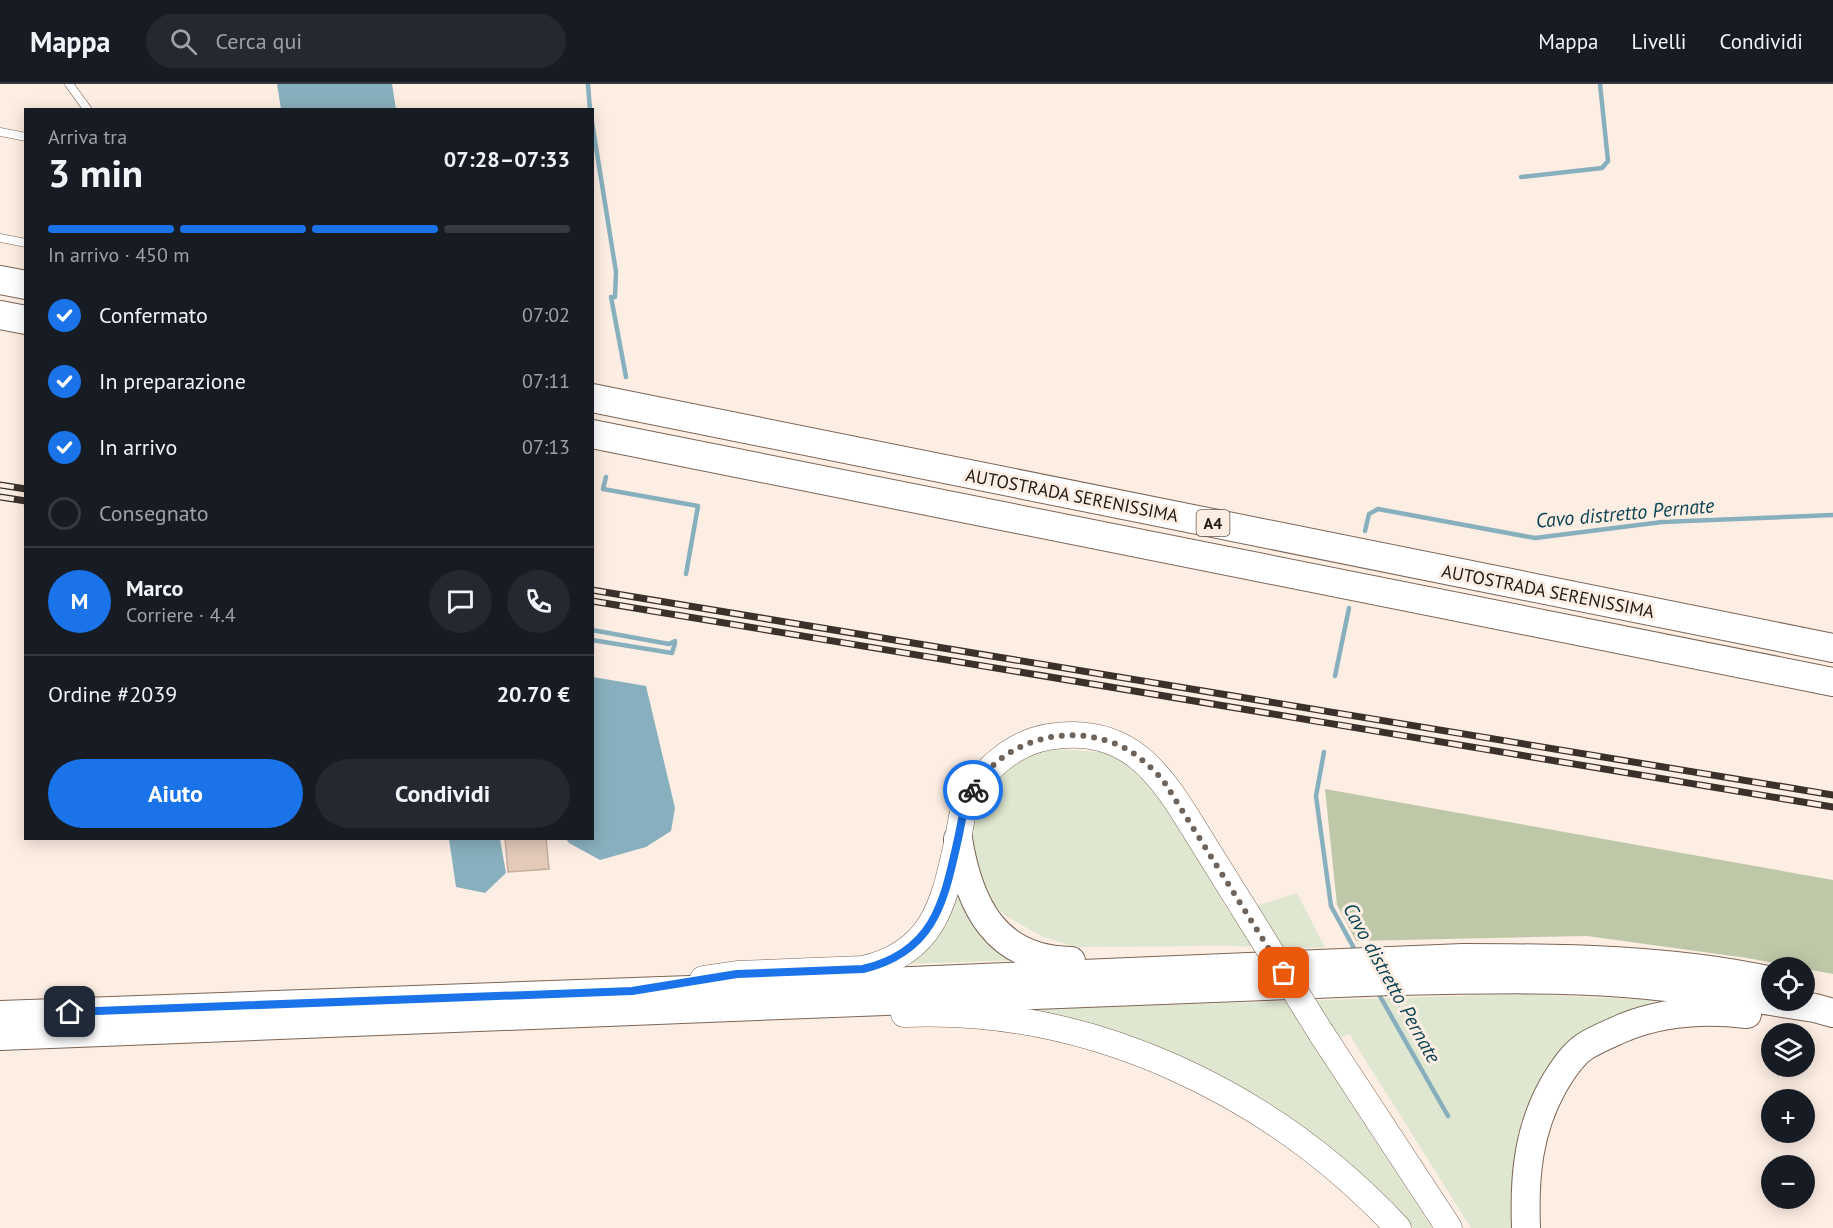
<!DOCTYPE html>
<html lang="it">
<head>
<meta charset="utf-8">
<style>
	:root { --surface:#171b24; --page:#242831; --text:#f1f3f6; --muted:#9ea1a6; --line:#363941; --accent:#1a73e8 }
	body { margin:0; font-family:"PT Sans",sans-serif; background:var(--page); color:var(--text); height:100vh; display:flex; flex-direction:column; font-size:22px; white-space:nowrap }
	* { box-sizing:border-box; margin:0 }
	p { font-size:20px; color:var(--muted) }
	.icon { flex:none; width:33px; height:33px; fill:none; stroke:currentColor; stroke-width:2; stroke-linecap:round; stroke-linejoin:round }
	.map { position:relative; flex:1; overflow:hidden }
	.details { position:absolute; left:24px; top:24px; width:570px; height:732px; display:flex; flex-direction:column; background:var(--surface); border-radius:0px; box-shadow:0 3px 15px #0003 }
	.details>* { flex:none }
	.controls { position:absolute; left:1761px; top:873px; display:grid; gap:12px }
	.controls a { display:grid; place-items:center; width:54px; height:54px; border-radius:50%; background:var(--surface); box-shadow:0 3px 15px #0003; font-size:30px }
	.pin { position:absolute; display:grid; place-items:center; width:51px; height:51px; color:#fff; margin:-26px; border-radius:12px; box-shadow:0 3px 9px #0006 }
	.courier { position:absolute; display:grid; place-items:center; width:60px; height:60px; margin:-30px; border:4px solid #1a73e8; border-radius:50%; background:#fff; color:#222; box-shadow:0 2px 8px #0007 }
	.overview em { font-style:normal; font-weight:600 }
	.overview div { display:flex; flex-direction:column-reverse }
	.overview { display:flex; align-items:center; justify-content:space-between; height:102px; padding:0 24px }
	h1 { font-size:39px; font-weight:600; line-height:45px }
	.bar { display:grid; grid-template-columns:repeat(4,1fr); gap:9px 6px; align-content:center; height:72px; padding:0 24px }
	.bar i { height:8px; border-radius:4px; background:var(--line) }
	.bar .current { background:var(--accent) }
	.bar p { grid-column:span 4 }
	.line { display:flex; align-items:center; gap:15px; padding:0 24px; border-top:2px solid var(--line) }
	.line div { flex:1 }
	.round { display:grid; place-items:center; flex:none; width:63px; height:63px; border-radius:32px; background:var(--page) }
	ol { padding:0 24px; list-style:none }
	li { display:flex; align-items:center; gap:18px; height:66px }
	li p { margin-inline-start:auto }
	li .icon { padding:6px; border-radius:50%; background:var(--accent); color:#fff; stroke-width:4 }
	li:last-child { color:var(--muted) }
	li i { width:33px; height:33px; border:3px solid var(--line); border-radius:50% }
	.button { display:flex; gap:12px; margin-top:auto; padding:12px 24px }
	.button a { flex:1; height:69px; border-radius:36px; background:var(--accent); color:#fff; font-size:24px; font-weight:600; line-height:69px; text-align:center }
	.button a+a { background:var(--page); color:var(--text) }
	header { display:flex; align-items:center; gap:36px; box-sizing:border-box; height:84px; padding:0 30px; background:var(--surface); border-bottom:2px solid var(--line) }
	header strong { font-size:28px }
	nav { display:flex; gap:33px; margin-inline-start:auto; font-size:21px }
	.search { width:420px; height:54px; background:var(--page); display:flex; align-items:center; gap:15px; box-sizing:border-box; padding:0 21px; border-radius:33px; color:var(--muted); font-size:22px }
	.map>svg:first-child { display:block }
</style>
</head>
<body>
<header>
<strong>Mappa</strong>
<div class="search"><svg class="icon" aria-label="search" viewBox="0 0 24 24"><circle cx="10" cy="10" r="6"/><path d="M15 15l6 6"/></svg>Cerca qui</div>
<nav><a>Mappa</a><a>Livelli</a><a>Condividi</a></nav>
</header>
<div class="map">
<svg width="1833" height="1144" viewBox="0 0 1833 1144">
	<rect width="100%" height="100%" fill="#fdeee3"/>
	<g fill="#dfe7d0">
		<polygon points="1055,665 1100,668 1119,674 1154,700 1230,830 1297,809 1325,864 1222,862 1075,863 1041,852 1006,832 978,805 971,753 979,724 993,701 1011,683 1033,671"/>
		<polygon points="957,801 1022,876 901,880"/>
		<polygon points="1521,910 1657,916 1585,946 1547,988 1516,1144 1471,1144 1349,950 1316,966 1432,1144 1413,1144 1388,1116 1271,1023 1189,979 1035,925"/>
	</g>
	<polygon fill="#bec8a8" points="1325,705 1833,796 1833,890 1747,874 1587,852 1356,857 1337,821"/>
	<g fill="#88afbd">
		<polygon points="277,0 392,0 396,25 281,25"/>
		<polygon points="593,593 646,602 675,724 671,747 646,763 600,776 569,759 566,755 592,754"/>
		<polygon points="449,755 500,755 506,789 485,809 456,803"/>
	</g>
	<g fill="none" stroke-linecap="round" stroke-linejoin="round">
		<g stroke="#88afbd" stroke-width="4.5">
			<polyline points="588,0 590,26"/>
			<polyline points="592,38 616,188 615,213 611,213 626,293"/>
			<polyline points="1521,93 1602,84 1608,77 1600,0"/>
			<polyline points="606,393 603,405 698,422 686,490"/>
			<polyline points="1365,447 1369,430 1378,425 1535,454 1662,438 1833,431"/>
			<polyline points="592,546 669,560 675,557"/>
			<polyline points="592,556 672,569 675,559"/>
			<polyline points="1335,592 1349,524"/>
			<polyline points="1324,668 1316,712 1331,822 1356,868"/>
			<polyline points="1377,907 1448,1032"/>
		</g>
	</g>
	<polygon fill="#e3cab9" stroke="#c5ad9d" stroke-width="1.5" points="505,754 546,754 549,785 508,788"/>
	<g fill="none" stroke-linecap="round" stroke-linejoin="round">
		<defs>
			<g id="lane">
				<polyline points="69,0 88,26"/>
				<polyline points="0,48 26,53"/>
				<polyline points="0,154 26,159"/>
			</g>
			<g id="primary">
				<path d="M703,895L737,890L863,885C936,868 944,817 958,755C961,741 961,728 968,715C983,685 1014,659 1048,653C1132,639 1163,694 1201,756C1220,787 1240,818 1259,849"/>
				<path d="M904,930C1091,922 1272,1009 1398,1144"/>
				<polyline points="1321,949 1449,1144"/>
			</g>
			<g id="highway">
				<polyline points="0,196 26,201"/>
				<polyline points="0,231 26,236"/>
				<polyline points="592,314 1833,564"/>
				<polyline points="592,350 1833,598"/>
				<path d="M958,755C969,821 995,876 1071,877"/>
				<path d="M0,931L745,904L1463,874C1565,874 1671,875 1772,897"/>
				<path d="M0,952L1390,897C1468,896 1546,893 1624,899C1688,904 1751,914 1815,924L1833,929"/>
				<path d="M1526,1144C1524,1093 1528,1047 1553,1002C1561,988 1571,972 1584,963C1596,955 1612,949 1625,943C1665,927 1705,925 1747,930"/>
			</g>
		</defs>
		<use href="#lane" stroke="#7b6556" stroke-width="9"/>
		<use href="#primary" stroke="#7b6556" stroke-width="27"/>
		<use href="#highway" stroke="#7b6556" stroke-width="30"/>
		<use href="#lane" stroke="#fff" stroke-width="8"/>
		<use href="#primary" stroke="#fff" stroke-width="26"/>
		<use href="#highway" stroke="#fff" stroke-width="28"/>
		<defs>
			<g id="rail">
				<polyline points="0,401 26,405"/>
				<polyline points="0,413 26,417"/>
				<polyline points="592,506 1833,711"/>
				<polyline points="592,517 1833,723"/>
			</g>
		</defs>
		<use href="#rail" stroke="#3b312a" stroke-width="7"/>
		<use href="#rail" stroke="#fdeee3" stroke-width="4.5" stroke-dasharray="14" stroke-linecap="butt"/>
		<defs>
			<polyline id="primary-bridge" points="1259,849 1321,949"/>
		</defs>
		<use href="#primary-bridge" stroke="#7b6556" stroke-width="27" stroke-linecap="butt"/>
		<use href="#primary-bridge" stroke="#fff" stroke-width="26"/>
	</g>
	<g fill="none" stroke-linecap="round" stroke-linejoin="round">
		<path stroke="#6f645c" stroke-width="6" stroke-dasharray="0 10.8" d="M973,706C1001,659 1060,640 1111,658C1132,665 1148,680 1163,696L1284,889"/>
		<path stroke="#1a73e8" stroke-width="8" d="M70,928L632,907L737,890L863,885C935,868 944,817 958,755C962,737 963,722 973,706"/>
	</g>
	<g text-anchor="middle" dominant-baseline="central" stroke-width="6" stroke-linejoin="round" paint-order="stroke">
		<rect fill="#fdeee3" stroke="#645951" stroke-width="1.5" x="1196.5" y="426" width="33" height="26" rx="4.5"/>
		<g font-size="16" font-weight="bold" fill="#221913">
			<text x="1213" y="439">A4</text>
		</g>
		<g font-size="18" fill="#221913" stroke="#fdeee3">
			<text transform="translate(1072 411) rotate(11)">AUTOSTRADA SERENISSIMA</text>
			<text transform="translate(1548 507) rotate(11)">AUTOSTRADA SERENISSIMA</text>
		</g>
		<g font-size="20" font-style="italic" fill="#0a4353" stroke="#fdeee3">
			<text transform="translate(1625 429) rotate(-5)">Cavo distretto Pernate</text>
			<text transform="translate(1392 899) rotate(61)">Cavo distretto Pernate</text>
		</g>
	</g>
</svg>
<div class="controls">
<a><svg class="icon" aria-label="locate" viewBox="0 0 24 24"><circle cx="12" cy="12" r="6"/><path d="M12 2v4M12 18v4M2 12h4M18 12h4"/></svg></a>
<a><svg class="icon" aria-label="layers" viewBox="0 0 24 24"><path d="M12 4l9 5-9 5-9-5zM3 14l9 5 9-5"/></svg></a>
<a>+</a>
<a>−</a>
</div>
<div class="pin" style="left:1284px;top:889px;background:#ea580c"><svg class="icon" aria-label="bag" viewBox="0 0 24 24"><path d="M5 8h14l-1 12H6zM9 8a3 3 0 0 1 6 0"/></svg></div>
<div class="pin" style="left:70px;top:928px;background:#1f2937"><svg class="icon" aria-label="home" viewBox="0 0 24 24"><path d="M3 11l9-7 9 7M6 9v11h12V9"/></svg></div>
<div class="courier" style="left:973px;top:706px"><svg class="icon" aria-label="bike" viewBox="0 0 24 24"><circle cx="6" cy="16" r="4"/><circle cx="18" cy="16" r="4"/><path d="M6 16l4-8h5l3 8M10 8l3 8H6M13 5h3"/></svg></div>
<section class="details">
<div class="overview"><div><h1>3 min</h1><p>Arriva tra</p></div><em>07:28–07:33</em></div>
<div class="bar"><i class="current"></i><i class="current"></i><i class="current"></i><i></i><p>In arrivo · 450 m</p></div>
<ol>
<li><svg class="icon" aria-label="check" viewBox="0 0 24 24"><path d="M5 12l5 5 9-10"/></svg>Confermato<p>07:02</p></li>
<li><svg class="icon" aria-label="check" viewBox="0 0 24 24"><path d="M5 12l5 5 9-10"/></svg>In preparazione<p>07:11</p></li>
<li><svg class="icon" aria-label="check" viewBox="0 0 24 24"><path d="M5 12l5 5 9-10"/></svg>In arrivo<p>07:13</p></li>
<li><i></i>Consegnato</li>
</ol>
<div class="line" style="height:108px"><b class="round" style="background:var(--accent);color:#fff">M</b><div><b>Marco</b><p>Corriere · 4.4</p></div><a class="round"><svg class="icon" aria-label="chat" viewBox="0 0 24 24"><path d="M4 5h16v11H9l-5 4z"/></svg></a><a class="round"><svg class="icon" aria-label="phone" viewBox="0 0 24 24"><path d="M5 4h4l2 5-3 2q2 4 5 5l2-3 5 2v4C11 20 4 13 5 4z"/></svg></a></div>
<div class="line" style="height:78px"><div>Ordine #2039</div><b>20.70 €</b></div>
<div class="button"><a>Aiuto</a><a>Condividi</a></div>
</section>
</div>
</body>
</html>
